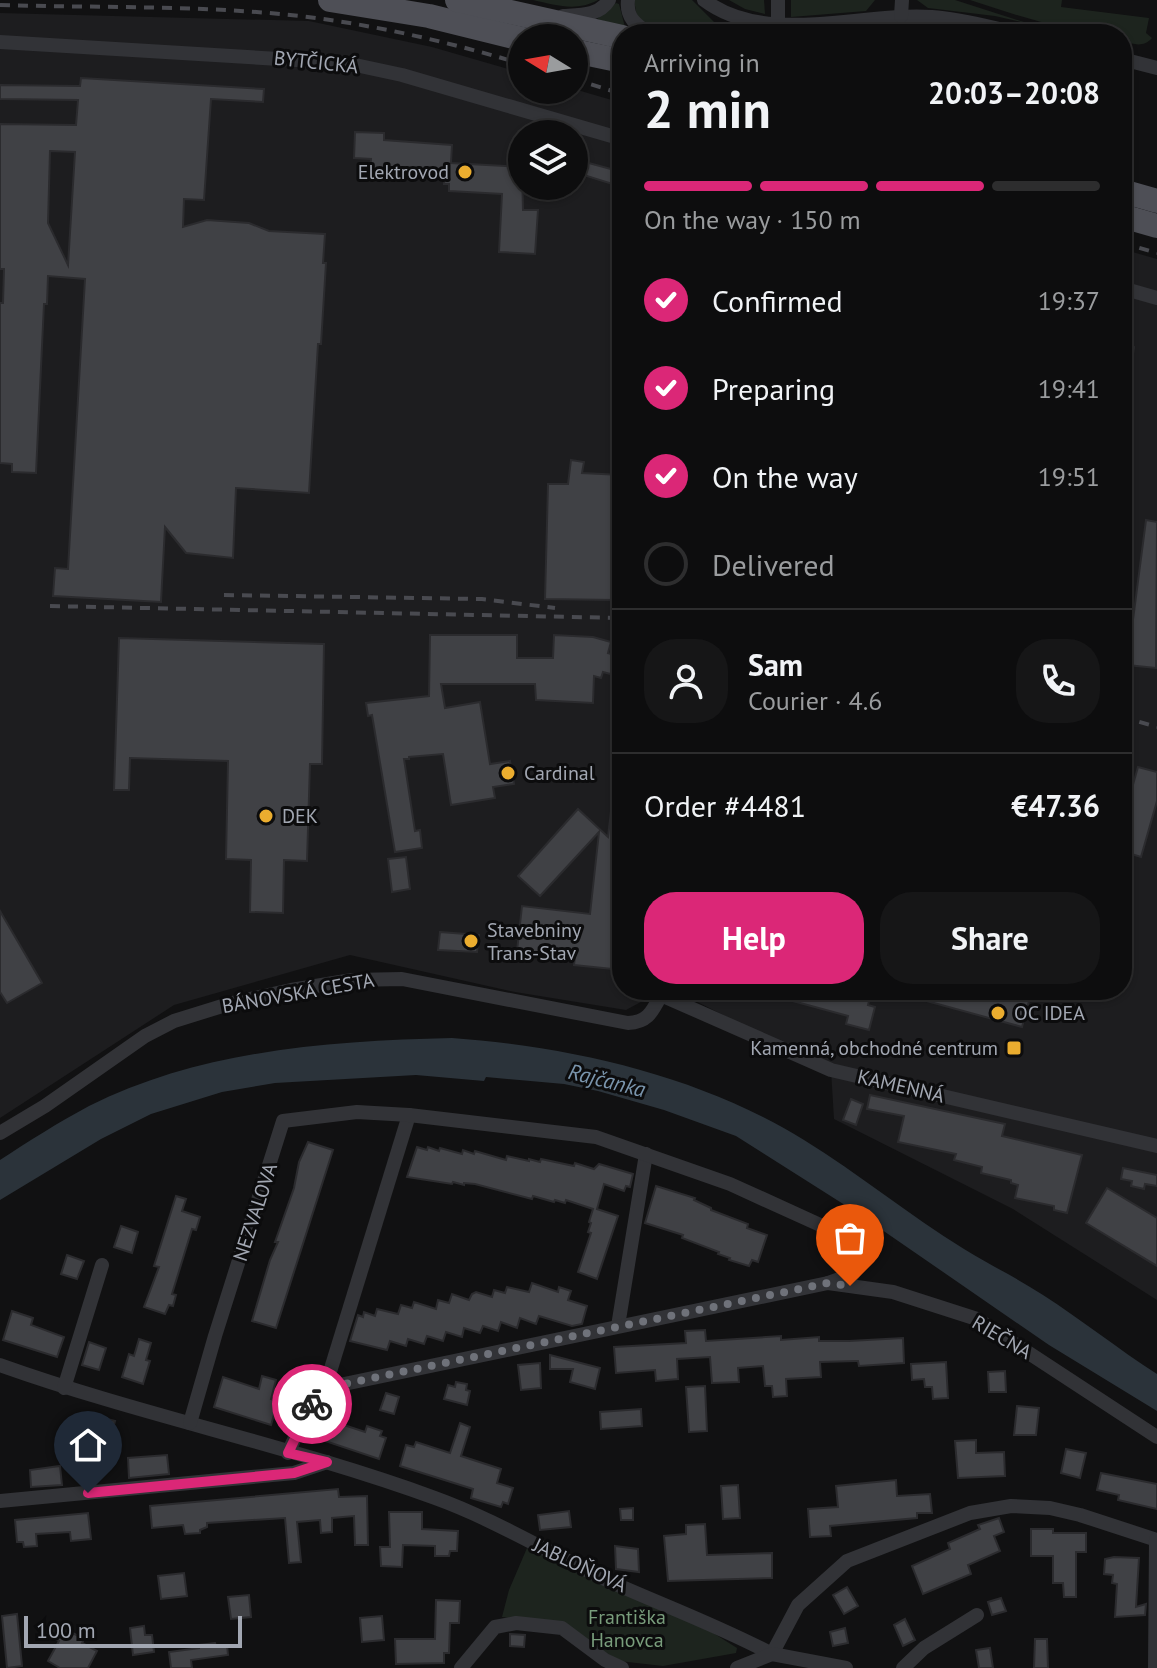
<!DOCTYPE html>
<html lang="en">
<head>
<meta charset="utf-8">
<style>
	:root { --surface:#0d0d0e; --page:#161617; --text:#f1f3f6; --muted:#9a9c9e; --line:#2d2d2e; --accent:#db2777 }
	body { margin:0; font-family:"PT Sans",sans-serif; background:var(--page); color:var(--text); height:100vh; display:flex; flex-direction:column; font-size:30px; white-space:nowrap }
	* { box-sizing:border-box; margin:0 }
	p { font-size:26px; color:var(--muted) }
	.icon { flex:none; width:44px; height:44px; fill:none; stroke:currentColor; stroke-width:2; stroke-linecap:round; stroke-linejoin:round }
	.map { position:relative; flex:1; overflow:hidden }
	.panel { position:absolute; left:612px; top:24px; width:520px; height:976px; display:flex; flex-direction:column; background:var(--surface); border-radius:32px; box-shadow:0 2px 6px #0004,0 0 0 2px var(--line) }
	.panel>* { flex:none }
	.needle { width:52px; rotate:281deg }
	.tools { position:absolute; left:508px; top:24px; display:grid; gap:16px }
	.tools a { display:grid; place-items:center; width:80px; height:80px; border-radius:50%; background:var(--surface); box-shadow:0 2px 6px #0004,0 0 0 2px var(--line); font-size:40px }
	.scale { position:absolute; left:24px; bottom:20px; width:218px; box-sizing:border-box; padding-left:8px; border:4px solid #a2a7b2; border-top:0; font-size:22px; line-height:28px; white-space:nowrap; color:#a2a7b2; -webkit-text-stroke:6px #0c0c0d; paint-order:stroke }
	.pin { position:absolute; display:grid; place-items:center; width:68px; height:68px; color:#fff; margin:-82px -34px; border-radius:50% 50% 50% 0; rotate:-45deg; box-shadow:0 0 8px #0007 }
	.pin .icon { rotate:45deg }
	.courier { position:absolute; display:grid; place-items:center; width:80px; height:80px; margin:-40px; border:6px solid #db2777; border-radius:50%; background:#fff; color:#222; box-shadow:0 2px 10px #0007 }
	.overview em { font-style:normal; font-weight:700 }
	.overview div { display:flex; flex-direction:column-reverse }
	.overview { display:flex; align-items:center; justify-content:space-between; height:136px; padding:0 32px }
	h1 { font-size:52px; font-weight:700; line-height:60px }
	.bar { display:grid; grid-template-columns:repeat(4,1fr); gap:12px 8px; align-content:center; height:96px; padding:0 32px }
	.bar i { height:10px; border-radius:6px; background:var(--line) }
	.bar .on { background:var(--accent) }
	.bar p { grid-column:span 4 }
	.line { display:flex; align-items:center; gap:20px; padding:0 32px; border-top:2px solid var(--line) }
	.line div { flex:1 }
	.round { display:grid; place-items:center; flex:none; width:84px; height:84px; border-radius:32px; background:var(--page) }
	ol { padding:0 32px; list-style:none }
	li { display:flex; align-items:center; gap:24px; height:88px }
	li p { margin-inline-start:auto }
	li .icon { padding:8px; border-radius:50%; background:var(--accent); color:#fff; stroke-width:4 }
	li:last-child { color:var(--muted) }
	li i { width:44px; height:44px; border:4px solid var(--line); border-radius:50% }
	.action { display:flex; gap:16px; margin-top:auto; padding:16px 32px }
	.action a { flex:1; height:92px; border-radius:32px; background:var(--accent); color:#fff; font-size:32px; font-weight:700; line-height:92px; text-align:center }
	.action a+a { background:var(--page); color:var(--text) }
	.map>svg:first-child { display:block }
</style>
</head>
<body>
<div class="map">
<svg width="1157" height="1668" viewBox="0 0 1157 1668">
	<rect width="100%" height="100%" fill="#111112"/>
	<g fill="#1d1d1f" fill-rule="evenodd">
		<path d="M0,13L309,21L432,47L522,73V90L574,89L622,103V990H663L626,1010L515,992L350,955L174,1005L0,1118ZM522,134H574V186H522Z"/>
		<polygon points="1122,249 1157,259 1157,1300 1013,1209 834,1119 831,1070 674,990 1122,990"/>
	</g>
	<g fill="#1d241e">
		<path d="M533,0H598C576,12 556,5 533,0Z"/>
		<path d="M634,0H692L726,34C695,34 664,36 637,17Z"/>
		<polygon points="729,0 764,0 765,14 745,9"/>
		<polygon points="791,0 875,0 866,11 791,17"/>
		<polygon points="917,0 955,0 1027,23 1075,34 995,16 928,8"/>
		<path d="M970,0H1062L1061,7L1149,18L1146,33L1152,38C1143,48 1134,44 1122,41V34C1070,34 1019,16 970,0Z"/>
		<polygon points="616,3 619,4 625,27 597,19"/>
		<polygon points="527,1548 710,1631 737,1648 736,1653 663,1666 619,1661 564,1625 502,1617 509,1590"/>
	</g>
	<path fill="#2b333a" d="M452,1038C573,1047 700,1076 804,1140C859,1174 909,1215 964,1249C990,1265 1017,1278 1043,1295C1082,1320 1118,1349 1157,1374V1411L1049,1345L859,1214L736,1136L664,1110L598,1091L564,1084L486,1077L484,1081L416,1075L275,1083L222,1092L151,1114L101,1139L0,1200V1160C29,1141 59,1122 89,1106C201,1050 329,1041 452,1038Z"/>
	<g fill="#404145" stroke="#2b2b2e" stroke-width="2" fill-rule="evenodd">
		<path d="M81,78L264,89L263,102L211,99L204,200L184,199L183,227L207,220L249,223L269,231L325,234L323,263H326L321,344H318L309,493L236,488L233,558L186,553L165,527L161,602L53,596L55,568L68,569L85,279L48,276L47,304H44L36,473L12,472V464L0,463V303H3L4,269H0V124L76,125L78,100L0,99V85L80,86ZM50,151L75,152L68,265L48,223Z"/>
		<polygon points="355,132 384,133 384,140 452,145 451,163 522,167 523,210 538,210 535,254 499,252 502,194 449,191 449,184 444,184 445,175 370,170 371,159 354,158"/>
		<polygon points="574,159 622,172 622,187 574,172"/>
		<polygon points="1122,345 1134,347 1129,380 1122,379"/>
		<polygon points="571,460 584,462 582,473 622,475 622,553 621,575 616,575 615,600 545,599 548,484 568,484"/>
		<polygon points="1146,520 1157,522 1156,668 1127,665"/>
		<polygon points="430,635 517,635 517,658 553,658 554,635 593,637 611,642 608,653 622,657 622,662 618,676 603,672 601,678 594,676 593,703 536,700 535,684 441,684 445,708 480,702 490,764 510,761 514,784 493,787 495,798 451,805 443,754 409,757 409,759 404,759 415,831 420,830 422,848 395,852 372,715 368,716 366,703 429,696"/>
		<polygon points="119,638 324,644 322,764 310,764 307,861 284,860 283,913 250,912 251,860 226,859 228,761 130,758 129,790 114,790"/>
		<polygon points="1138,767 1157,772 1157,801 1141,857 1122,851 1122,823"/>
		<polygon points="614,785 622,786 622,970 574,965 575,957 517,951 522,906 590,914 599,832 540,896 518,876 578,809 608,837"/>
		<polygon points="406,857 410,889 392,892 388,859"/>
		<polygon points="0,911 42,983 7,1003 0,992"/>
		<polygon points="440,932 479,935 477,952 438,950"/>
		<polygon points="768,990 858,990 871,994 868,1005 875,1007 869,1030 846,1024 848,1016 767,994"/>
		<polygon points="902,990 1032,990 1022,1027 901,994"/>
		<polygon points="870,1095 1005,1124 1002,1136 1082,1155 1067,1213 1054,1210 1054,1206 1015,1198 1018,1185 1011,1183 1011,1180 981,1173 982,1167 954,1160 956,1154 898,1142 904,1116 867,1109"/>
		<polygon points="851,1099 863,1104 856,1125 843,1120"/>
		<polygon points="308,1142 333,1150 276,1328 252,1321 270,1260 278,1242 275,1242 294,1188 299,1162"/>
		<polygon points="417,1147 427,1150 428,1147 439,1151 440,1148 462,1154 463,1150 474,1154 475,1151 506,1160 507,1156 529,1161 529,1159 540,1162 541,1159 574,1166 575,1163 594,1169 599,1164 633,1174 630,1187 626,1186 624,1191 604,1184 597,1209 618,1216 597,1279 578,1272 591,1233 588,1232 591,1223 589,1222 593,1209 566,1200 565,1203 555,1200 554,1202 533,1196 532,1199 475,1184 464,1183 464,1185 453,1182 452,1184 407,1177"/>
		<polygon points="1123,1168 1157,1175 1157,1186 1145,1184 1144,1189 1131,1186 1132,1181 1121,1179"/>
		<polygon points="656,1186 695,1198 694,1200 711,1208 711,1210 748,1224 747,1228 767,1235 758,1262 752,1260 749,1266 729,1260 730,1258 718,1254 719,1252 682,1238 683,1235 645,1223"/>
		<polygon points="1107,1188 1157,1218 1157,1266 1086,1223"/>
		<polygon points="176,1196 186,1199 182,1211 200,1217 196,1230 192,1229 172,1294 176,1295 173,1306 169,1305 165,1314 144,1307 159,1267 154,1266"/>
		<polygon points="121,1226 138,1232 132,1253 114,1247"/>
		<polygon points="67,1255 84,1261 77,1279 61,1274"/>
		<polygon points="532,1283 558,1292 559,1287 571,1291 568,1300 587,1306 582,1324 572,1326 539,1316 536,1324 520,1318 517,1328 501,1322 498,1331 483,1326 480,1333 464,1328 462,1337 446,1332 443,1341 427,1336 424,1344 408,1339 406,1346 390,1341 387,1350 350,1341 358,1315 363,1317 364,1312 375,1316 377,1309 398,1314 401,1305 412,1308 414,1302 436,1309 438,1300 449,1303 452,1294 469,1300 472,1294 476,1292 492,1297 494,1290 505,1293 507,1287 529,1292"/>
		<polygon points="12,1311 33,1318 31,1325 64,1337 57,1357 3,1340"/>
		<polygon points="705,1330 706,1341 781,1336 781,1340 819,1337 819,1341 849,1341 903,1338 904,1363 859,1366 858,1361 856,1361 820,1362 821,1377 786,1379 787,1396 773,1397 772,1386 765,1386 763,1366 738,1368 739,1382 712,1383 710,1357 677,1359 678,1379 656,1381 655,1370 616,1373 614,1347 686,1343 685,1331"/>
		<polygon points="139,1339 151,1343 146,1360 150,1361 143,1384 122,1377 129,1354 134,1356"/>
		<polygon points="89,1342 106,1348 99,1370 82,1365"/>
		<polygon points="550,1355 600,1368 595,1389 570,1382 573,1369 550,1369"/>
		<polygon points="946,1362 948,1398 933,1399 932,1387 925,1387 924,1379 912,1380 911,1364"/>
		<polygon points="540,1363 541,1388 521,1390 518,1365"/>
		<polygon points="1005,1371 1006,1392 989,1392 988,1372"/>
		<polygon points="262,1376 276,1380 271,1399 278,1401 271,1425 214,1407 223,1377 259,1389"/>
		<polygon points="456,1382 467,1384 466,1390 470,1391 467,1405 444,1399 448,1385 455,1387"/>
		<polygon points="705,1386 707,1431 689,1432 686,1387"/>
		<polygon points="386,1393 399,1397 394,1414 380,1410"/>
		<polygon points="1017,1406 1039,1408 1036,1435 1014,1435"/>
		<polygon points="641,1409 642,1426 601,1429 600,1412"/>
		<polygon points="331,1415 342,1418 341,1424 365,1432 367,1426 382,1431 380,1436 386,1438 379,1459 307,1435 310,1428 326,1429"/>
		<polygon points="96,1416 115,1421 109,1444 89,1439"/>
		<polygon points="460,1423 470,1427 461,1456 501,1469 497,1483 513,1488 508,1504 503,1502 501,1507 471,1498 473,1489 400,1466 406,1445 414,1447 416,1442 450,1453"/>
		<polygon points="976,1440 976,1453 1004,1452 1005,1476 958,1478 955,1441"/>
		<polygon points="1066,1449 1086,1453 1080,1478 1061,1473"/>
		<polygon points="167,1455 169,1474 129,1478 128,1458"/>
		<polygon points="60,1466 62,1485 31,1487 30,1470"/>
		<polygon points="1101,1473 1157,1484 1157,1509 1118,1500 1119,1495 1097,1490"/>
		<polygon points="896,1480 897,1496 930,1494 932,1513 917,1513 917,1518 830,1526 831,1536 810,1537 808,1509 838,1507 836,1486"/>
		<polygon points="738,1485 740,1518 723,1519 721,1486"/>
		<polygon points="338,1489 339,1497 367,1496 368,1545 355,1545 354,1516 332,1518 332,1532 321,1533 320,1520 297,1522 301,1562 289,1563 285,1518 207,1523 207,1527 200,1530 200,1533 185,1534 183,1525 152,1528 150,1506"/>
		<polygon points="633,1508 633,1520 621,1520 620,1509"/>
		<polygon points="569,1511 571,1527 540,1530 538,1515"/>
		<polygon points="389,1512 422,1512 422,1529 458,1531 457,1551 450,1551 449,1556 435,1556 435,1546 403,1545 402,1567 381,1566 380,1547 390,1547"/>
		<polygon points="88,1513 91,1539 71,1541 70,1532 36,1534 37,1546 24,1547 23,1542 17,1542 15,1520"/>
		<polygon points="999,1518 1004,1532 994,1536 1000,1551 968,1565 971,1574 923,1594 912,1566 950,1549 948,1543 980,1529 978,1525"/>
		<polygon points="705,1524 707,1555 772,1553 772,1578 668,1581 664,1536 686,1534 686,1525"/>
		<polygon points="1031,1529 1053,1529 1053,1533 1086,1533 1086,1552 1076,1552 1076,1597 1064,1597 1063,1583 1053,1583 1053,1556 1031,1556"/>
		<polygon points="615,1546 638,1549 639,1572 616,1569"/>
		<polygon points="1114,1557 1139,1558 1136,1607 1146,1604 1145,1615 1115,1617 1117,1584 1112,1583 1113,1575 1104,1574 1105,1559"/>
		<polygon points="184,1573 187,1596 161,1599 158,1576"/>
		<polygon points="847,1587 858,1606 844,1614 833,1595"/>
		<polygon points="249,1595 251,1617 231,1619 228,1597"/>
		<polygon points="1001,1598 1006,1611 992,1615 988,1602"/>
		<polygon points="436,1600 460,1601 459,1623 450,1623 449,1653 444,1653 444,1663 396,1664 395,1639 435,1639"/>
		<polygon points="17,1614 22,1666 7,1668 2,1616"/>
		<polygon points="382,1616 384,1640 362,1642 360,1618"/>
		<polygon points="905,1619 915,1640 903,1646 894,1625"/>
		<polygon points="52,1622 84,1639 82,1643 97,1651 88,1668 60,1668 48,1661 59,1641 45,1634"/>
		<polygon points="144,1626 145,1635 152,1635 154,1652 133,1655 130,1628"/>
		<polygon points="845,1628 848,1643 833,1646 830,1632"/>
		<polygon points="510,1634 525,1635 524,1647 510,1646"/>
		<polygon points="1035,1639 1047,1639 1048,1668 1034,1668"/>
		<polygon points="215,1643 216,1646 227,1645 228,1655 191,1660 192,1668 171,1668 169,1652 199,1648 199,1645"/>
		<polygon points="990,1648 993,1668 979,1668 976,1650"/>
	</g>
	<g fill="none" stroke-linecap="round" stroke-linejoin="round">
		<g stroke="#323337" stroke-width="14">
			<path d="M628,0C626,18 636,25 650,34"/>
			<path d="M704,0C766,47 860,12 932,17C962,19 992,28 1022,34"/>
			<path d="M563,16C580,15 599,16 609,0"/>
			<polyline points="901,16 902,0"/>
			<polyline points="0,42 346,63 402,75 622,139"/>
			<polyline points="1122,59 1157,68"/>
			<polyline points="1122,288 1157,298"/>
			<polyline points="659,990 661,995 831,1070 1157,1146"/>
			<path d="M0,1133L45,1106L145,1036L174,1021L232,1003L291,990L352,980L402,979L628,1023C648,1022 652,1012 661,995"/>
			<polyline points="618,1326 646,1154"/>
			<path d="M0,1365C143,1416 293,1446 435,1498C496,1520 552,1555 611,1582C665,1606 719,1626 772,1654L798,1605L847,1561L970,1513L1011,1506L1050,1508L1080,1515L1157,1540"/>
			<polyline points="64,1388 102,1265"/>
			<polyline points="325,1388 409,1115"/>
			<polyline points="190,1423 215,1336 283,1121 357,1112 409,1115 596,1137 730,1184 829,1229 851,1245 861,1262 853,1274 828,1283"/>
			<polyline points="288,1453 309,1407 325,1388 828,1283 893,1292 977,1319 1157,1437"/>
			<polyline points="0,1501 294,1473 327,1462"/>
			<polyline points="461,1668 495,1627 516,1623 562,1628 605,1660 622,1668"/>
			<polyline points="737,1668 772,1654 846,1668"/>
			<polyline points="903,1668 924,1648 977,1615"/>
			<polyline points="1155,1668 1156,1540"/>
		</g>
		<g stroke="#4e4f56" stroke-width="24">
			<polyline points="330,0 429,16 522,39"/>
			<polyline points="457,0 622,37"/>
			<polyline points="574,51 622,61"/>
			<polyline points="1122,191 1157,201"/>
			<polyline points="1122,216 1157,226"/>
		</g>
		<g stroke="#494a50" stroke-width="4" stroke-dasharray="10 8" stroke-linecap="butt">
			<path d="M0,5C100,8 201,5 300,16C376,25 449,42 522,64"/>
			<polyline points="574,79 622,94"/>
			<polyline points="1122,243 1157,253"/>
			<polyline points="224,595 482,599 555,608"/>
			<polyline points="50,606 622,618"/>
			<polyline points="1122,717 1157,727"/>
		</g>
		<polyline stroke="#323337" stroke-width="14" points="778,0 778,34"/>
	</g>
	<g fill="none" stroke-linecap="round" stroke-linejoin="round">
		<polyline stroke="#6f727a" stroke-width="8" stroke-dasharray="0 14.4" points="312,1404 325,1388 828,1283 850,1286"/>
		<polyline stroke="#db2777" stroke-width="10" points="88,1493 294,1473 327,1462 288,1453 312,1404"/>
	</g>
	<g fill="#ebad2f" stroke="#0c0c0d" stroke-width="3">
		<circle cx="465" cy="172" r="8"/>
		<circle cx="508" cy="773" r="8"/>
		<circle cx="266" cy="816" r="8"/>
		<circle cx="471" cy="941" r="8"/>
		<circle cx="998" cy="1013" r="8"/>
		<rect x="1006" y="1040" width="16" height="16" rx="4"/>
	</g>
	<g text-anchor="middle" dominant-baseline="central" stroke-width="6" stroke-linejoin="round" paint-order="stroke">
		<g font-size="20" fill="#a2a7b2" stroke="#0c0c0d">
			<text transform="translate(316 62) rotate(6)">BYTČICKÁ</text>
			<text transform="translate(298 993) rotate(-10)">BÁNOVSKÁ CESTA</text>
			<text transform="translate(901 1086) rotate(13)">KAMENNÁ</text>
			<text transform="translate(255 1212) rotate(-72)">NEZVALOVA</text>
			<text transform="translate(1002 1337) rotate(31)">RIEČNA</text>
			<text transform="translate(580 1565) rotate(25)">JABLOŇOVÁ</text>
		</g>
		<g font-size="20" fill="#a2a7b2" stroke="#0c0c0d" text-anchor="start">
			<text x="449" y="172" text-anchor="end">Elektrovod</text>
			<text x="524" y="773">Cardinal</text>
			<text x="282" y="816">DEK</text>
			<text x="487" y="930">Stavebniny<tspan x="487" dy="23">Trans-Stav</tspan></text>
			<text x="1014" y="1013">OC IDEA</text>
			<text x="998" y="1048" text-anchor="end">Kamenná, obchodné centrum</text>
		</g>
		<g font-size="20" fill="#799d7c" stroke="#0c0c0d">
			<text x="627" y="1617">Františka<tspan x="627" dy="23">Hanovca</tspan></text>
		</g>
		<g font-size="22" font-style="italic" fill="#7a95ad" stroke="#0c0c0d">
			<text transform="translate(607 1080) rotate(14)">Rajčanka</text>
		</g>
	</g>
</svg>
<div class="tools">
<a><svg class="needle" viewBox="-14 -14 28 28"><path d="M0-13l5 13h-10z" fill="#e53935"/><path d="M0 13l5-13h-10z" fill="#9a9c9e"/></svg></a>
<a><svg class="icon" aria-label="layers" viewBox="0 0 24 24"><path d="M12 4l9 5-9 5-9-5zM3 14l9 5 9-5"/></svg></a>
</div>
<div class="scale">100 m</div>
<div class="pin" style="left:850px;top:1286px;background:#ea580c"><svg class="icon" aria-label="bag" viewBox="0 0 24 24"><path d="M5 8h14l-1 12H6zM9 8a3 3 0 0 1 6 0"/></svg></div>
<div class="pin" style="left:88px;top:1493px;background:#1f2937"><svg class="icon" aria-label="home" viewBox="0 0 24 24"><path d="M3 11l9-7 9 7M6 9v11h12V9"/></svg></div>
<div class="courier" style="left:312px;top:1404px"><svg class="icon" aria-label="bike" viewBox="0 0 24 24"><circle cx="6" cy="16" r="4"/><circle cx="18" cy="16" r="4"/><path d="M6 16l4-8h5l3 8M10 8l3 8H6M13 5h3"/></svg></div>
<section class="panel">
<div class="overview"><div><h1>2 min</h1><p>Arriving in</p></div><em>20:03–20:08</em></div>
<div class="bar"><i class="on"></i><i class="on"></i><i class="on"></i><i></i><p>On the way · 150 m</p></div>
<ol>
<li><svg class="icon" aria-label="check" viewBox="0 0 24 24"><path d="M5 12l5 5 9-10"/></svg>Confirmed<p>19:37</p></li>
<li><svg class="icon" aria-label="check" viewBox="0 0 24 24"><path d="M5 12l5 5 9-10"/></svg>Preparing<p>19:41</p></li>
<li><svg class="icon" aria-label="check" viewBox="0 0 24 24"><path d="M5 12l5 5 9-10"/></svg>On the way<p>19:51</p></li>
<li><i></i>Delivered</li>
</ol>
<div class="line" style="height:144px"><a class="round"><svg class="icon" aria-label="person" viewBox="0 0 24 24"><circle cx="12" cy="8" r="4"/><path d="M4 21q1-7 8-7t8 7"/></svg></a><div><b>Sam</b><p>Courier · 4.6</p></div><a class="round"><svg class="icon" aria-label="phone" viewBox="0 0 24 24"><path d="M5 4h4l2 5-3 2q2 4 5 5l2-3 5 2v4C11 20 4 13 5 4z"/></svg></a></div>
<div class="line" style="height:104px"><div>Order #4481</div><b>€47.36</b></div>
<div class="action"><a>Help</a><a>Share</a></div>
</section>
</div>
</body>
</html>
